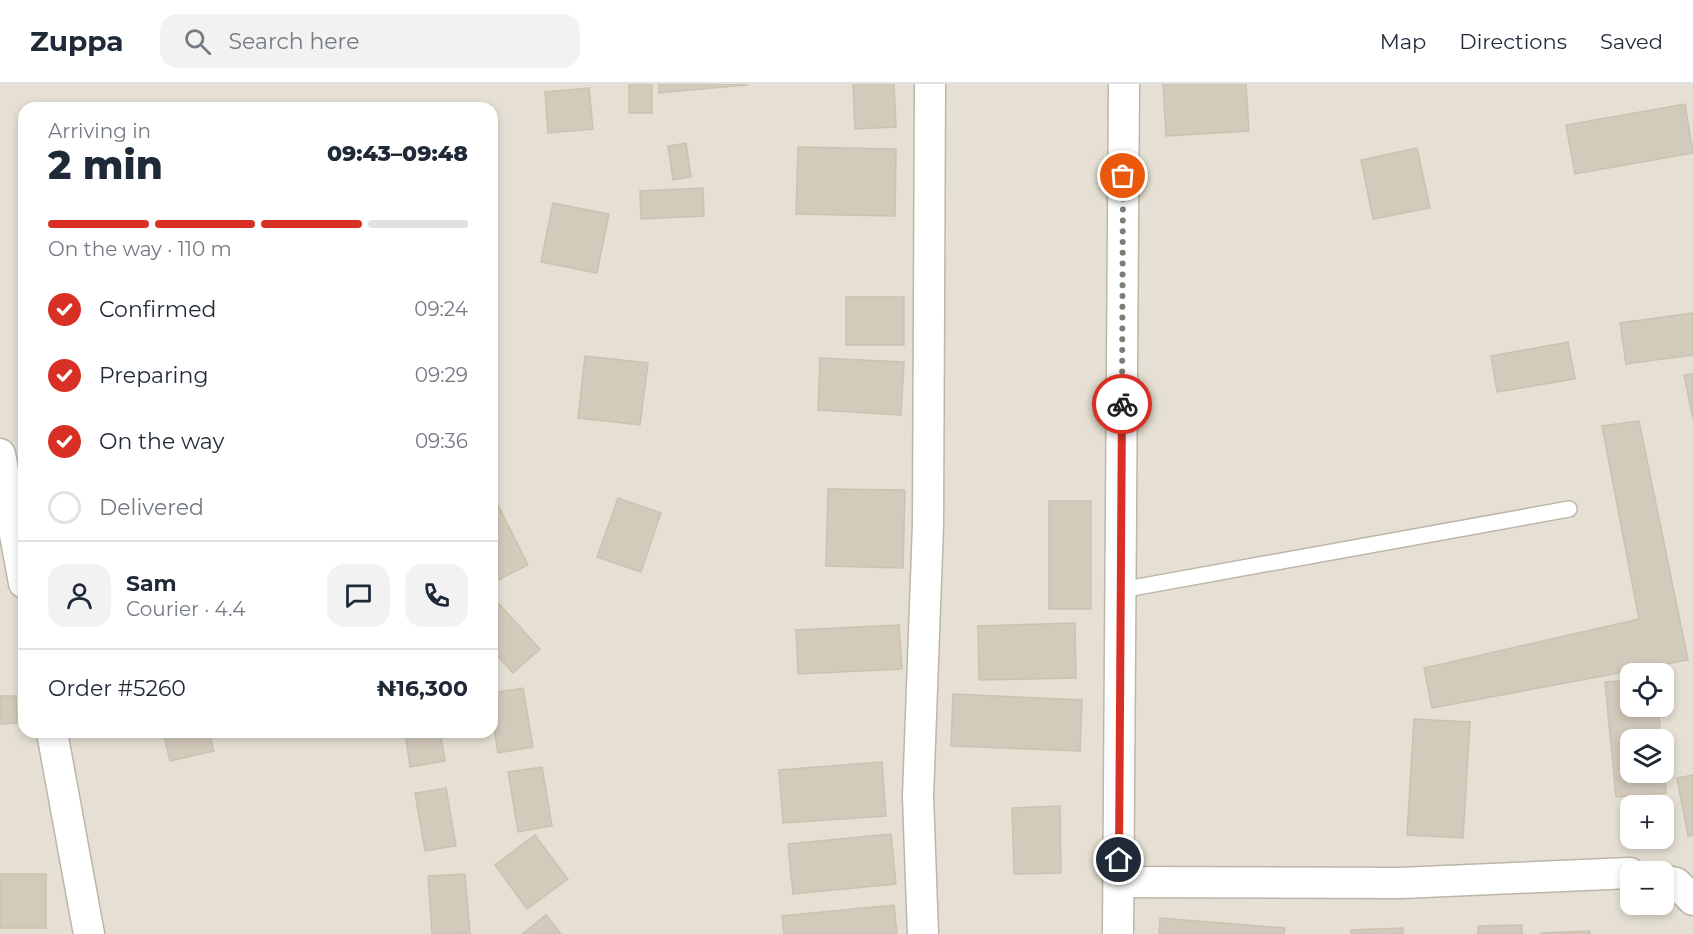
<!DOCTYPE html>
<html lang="en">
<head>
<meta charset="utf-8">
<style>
	:root { --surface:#fff; --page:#f2f2f3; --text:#1f2937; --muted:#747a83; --line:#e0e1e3; --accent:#d93025 }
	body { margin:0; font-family:Montserrat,sans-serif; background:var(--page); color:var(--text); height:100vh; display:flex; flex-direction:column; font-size:22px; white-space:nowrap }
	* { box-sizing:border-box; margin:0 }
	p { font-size:20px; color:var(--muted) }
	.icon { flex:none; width:33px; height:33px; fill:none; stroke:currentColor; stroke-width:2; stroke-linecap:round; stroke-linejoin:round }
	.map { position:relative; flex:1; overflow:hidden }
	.details { position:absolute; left:18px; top:18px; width:480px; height:636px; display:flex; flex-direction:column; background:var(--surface); border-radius:18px; box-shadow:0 3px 9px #0003 }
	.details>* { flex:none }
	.buttons { position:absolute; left:1620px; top:579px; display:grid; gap:12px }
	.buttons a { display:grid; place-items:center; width:54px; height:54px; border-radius:12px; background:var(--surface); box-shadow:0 3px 9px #0003; font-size:30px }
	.pin { position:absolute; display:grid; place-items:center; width:51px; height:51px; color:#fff; margin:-26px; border:3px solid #fff; border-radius:50%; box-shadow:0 2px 6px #0007 }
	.courier { position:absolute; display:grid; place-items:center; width:60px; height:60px; margin:-30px; border:4px solid #d93025; border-radius:50%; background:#fff; color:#222; box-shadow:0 2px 8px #0007 }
	.head em { font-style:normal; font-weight:800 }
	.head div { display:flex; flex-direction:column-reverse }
	.head { display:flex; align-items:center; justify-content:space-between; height:102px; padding:0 30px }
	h1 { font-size:39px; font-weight:800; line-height:45px }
	.bar { display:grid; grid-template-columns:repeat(4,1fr); gap:9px 6px; align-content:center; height:72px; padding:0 30px }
	.bar i { height:8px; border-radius:4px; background:var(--line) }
	.bar .active { background:var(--accent) }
	.bar p { grid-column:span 4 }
	.line { display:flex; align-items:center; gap:15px; padding:0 30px; border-top:2px solid var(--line) }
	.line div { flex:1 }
	.round { display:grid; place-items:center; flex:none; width:63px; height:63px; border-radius:18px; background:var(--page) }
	ol { padding:0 30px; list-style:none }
	li { display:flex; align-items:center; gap:18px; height:66px }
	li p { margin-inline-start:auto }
	li .icon { padding:6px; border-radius:50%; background:var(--accent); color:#fff; stroke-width:4 }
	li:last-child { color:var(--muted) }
	li i { width:33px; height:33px; border:3px solid var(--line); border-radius:50% }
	header { display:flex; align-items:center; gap:36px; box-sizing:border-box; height:84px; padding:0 30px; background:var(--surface); border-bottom:2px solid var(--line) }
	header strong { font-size:28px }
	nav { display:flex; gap:33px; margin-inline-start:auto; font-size:21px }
	.search { width:420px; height:54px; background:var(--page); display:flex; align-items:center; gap:15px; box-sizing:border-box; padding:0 21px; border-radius:18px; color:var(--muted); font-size:22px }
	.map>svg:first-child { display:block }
</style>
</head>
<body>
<header>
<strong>Zuppa</strong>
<div class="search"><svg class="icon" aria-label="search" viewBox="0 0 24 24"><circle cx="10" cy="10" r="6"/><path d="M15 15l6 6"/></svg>Search here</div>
<nav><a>Map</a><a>Directions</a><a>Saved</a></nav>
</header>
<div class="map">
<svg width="1693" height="850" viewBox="0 0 1693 850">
	<rect width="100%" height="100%" fill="#f1eee5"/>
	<path fill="#e5e0d3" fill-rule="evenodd" d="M0,0H1693V850H0ZM24,24H492V648H24ZM1630,590H1664V622H1630ZM1630,656H1664V688H1630ZM1630,722H1664V754H1630ZM1630,788H1664V820H1630Z"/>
	<g fill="#d2cabb" stroke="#ccc2af" stroke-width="1.5">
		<rect x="629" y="0" width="23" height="29"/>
		<polygon points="659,0 746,0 747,1 659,9"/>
		<polygon points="853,0 894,0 896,43 855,45"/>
		<polygon points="1163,0 1246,0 1249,47 1166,52"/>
		<polygon points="589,4 593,45 548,49 545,8"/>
		<polygon points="1685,20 1693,69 1575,90 1566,41"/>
		<polygon points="686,59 691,93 673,96 668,62"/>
		<polygon points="798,63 896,65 895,132 796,130"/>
		<polygon points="1417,64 1430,124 1373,135 1361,76"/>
		<polygon points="703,104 704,132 641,135 640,107"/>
		<polygon points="553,119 609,130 597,189 541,178"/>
		<rect x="846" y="213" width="58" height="48"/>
		<polygon points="1693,229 1693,271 1626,280 1620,239"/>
		<polygon points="1568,258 1575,295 1497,308 1491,272"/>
		<polygon points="585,272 648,279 640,341 578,334"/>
		<polygon points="820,274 904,278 901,331 818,326"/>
		<polygon points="1693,290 1693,335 1684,291"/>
		<polygon points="1639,337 1688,576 1432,624 1424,584 1639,535 1602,342"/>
		<polygon points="828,405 905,406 903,484 826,482"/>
		<polygon points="618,414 661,429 641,488 597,473"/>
		<rect x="1049" y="417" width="42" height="108"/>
		<polygon points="498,421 528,481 492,499 492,423"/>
		<polygon points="499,520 540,565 513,589 492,566 492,527"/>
		<polygon points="1075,539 1076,594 979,596 978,542"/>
		<polygon points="899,541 902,585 798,590 796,546"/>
		<polygon points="1630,596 1630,622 1658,622 1661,656 1630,656 1630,688 1664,688 1664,683 1666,709 1616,713 1605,598"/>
		<polygon points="523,604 533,663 498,669 492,633 492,609"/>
		<polygon points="953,610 1082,616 1080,667 951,662"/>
		<polygon points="0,612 16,612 17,639 0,640"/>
		<polygon points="1414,635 1470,638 1463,754 1407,751"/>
		<polygon points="163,648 209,648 214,667 170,677"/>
		<polygon points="405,648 440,648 445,677 410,683"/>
		<polygon points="882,678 886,732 783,739 779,686"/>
		<polygon points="542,683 552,742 518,748 508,688"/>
		<polygon points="1693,691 1693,751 1688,752 1677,694"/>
		<polygon points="446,704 456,762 425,767 415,709"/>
		<polygon points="1060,722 1061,789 1014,790 1012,724"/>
		<polygon points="891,750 896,800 793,810 788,760"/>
		<polygon points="535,751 568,795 527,825 495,781"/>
		<rect x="0" y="790" width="46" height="54"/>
		<polygon points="465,790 470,849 432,850 428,792"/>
		<polygon points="894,821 897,850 784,850 782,832"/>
		<polygon points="546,831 561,850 522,850"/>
		<polygon points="1160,834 1285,844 1284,850 1159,850"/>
		<polygon points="1522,841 1522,850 1478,850 1478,842"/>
		<polygon points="1403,844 1403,850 1351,850 1351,846"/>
		<polygon points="1590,847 1590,850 1541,850 1541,849"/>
	</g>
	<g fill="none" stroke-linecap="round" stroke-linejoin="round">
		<defs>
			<polyline id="service" points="1121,506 1569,425"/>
			<g id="minor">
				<polyline points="0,370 24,499"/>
				<polyline points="52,648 89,850"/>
				<polyline points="1664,796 1676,799 1693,816"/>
				<polyline points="1119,798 1401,799 1630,789"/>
				<polyline points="923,850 918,713 928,440 930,0"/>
				<polyline points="1118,850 1124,0"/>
			</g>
		</defs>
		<use href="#service" stroke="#bcb6a8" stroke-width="18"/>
		<use href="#minor" stroke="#bcb6a8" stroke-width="33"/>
		<use href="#service" stroke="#fff" stroke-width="15"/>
		<use href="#minor" stroke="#fff" stroke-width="30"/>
	</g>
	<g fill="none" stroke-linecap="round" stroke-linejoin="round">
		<polyline stroke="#807c73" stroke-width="6" stroke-dasharray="0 10.8" points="1122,320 1123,92"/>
		<polyline stroke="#d93025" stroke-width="8" points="1119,776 1122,320"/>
	</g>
</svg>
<div class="buttons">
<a><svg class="icon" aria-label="locate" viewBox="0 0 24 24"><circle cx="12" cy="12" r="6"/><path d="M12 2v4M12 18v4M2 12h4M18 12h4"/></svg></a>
<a><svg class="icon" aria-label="layers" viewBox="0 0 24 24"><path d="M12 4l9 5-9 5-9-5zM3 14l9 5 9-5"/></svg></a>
<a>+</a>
<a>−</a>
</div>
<div class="pin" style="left:1123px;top:92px;background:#ea580c"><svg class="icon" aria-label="bag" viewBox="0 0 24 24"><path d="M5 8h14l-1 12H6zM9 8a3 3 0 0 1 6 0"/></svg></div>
<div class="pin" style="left:1119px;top:776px;background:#1f2937"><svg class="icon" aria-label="home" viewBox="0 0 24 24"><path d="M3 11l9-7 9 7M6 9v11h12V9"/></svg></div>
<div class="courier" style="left:1122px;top:320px"><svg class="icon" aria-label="bike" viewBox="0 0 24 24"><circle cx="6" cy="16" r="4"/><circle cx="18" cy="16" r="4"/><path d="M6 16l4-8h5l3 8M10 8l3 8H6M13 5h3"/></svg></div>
<section class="details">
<div class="head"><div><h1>2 min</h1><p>Arriving in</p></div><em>09:43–09:48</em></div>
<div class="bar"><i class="active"></i><i class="active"></i><i class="active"></i><i></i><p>On the way · 110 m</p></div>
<ol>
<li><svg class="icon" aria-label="check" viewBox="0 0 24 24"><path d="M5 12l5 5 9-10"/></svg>Confirmed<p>09:24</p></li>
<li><svg class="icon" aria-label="check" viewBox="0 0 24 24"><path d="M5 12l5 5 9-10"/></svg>Preparing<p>09:29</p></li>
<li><svg class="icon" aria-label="check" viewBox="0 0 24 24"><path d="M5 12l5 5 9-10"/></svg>On the way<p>09:36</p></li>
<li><i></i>Delivered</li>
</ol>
<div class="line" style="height:108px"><a class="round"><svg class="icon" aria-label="person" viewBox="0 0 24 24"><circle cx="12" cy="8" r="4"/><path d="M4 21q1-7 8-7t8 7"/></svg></a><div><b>Sam</b><p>Courier · 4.4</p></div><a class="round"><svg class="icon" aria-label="chat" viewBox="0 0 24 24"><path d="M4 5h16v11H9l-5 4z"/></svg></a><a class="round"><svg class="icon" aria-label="phone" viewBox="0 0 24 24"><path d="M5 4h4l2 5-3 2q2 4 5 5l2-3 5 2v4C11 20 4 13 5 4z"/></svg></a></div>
<div class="line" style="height:78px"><div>Order #5260</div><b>₦16,300</b></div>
</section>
</div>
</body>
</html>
